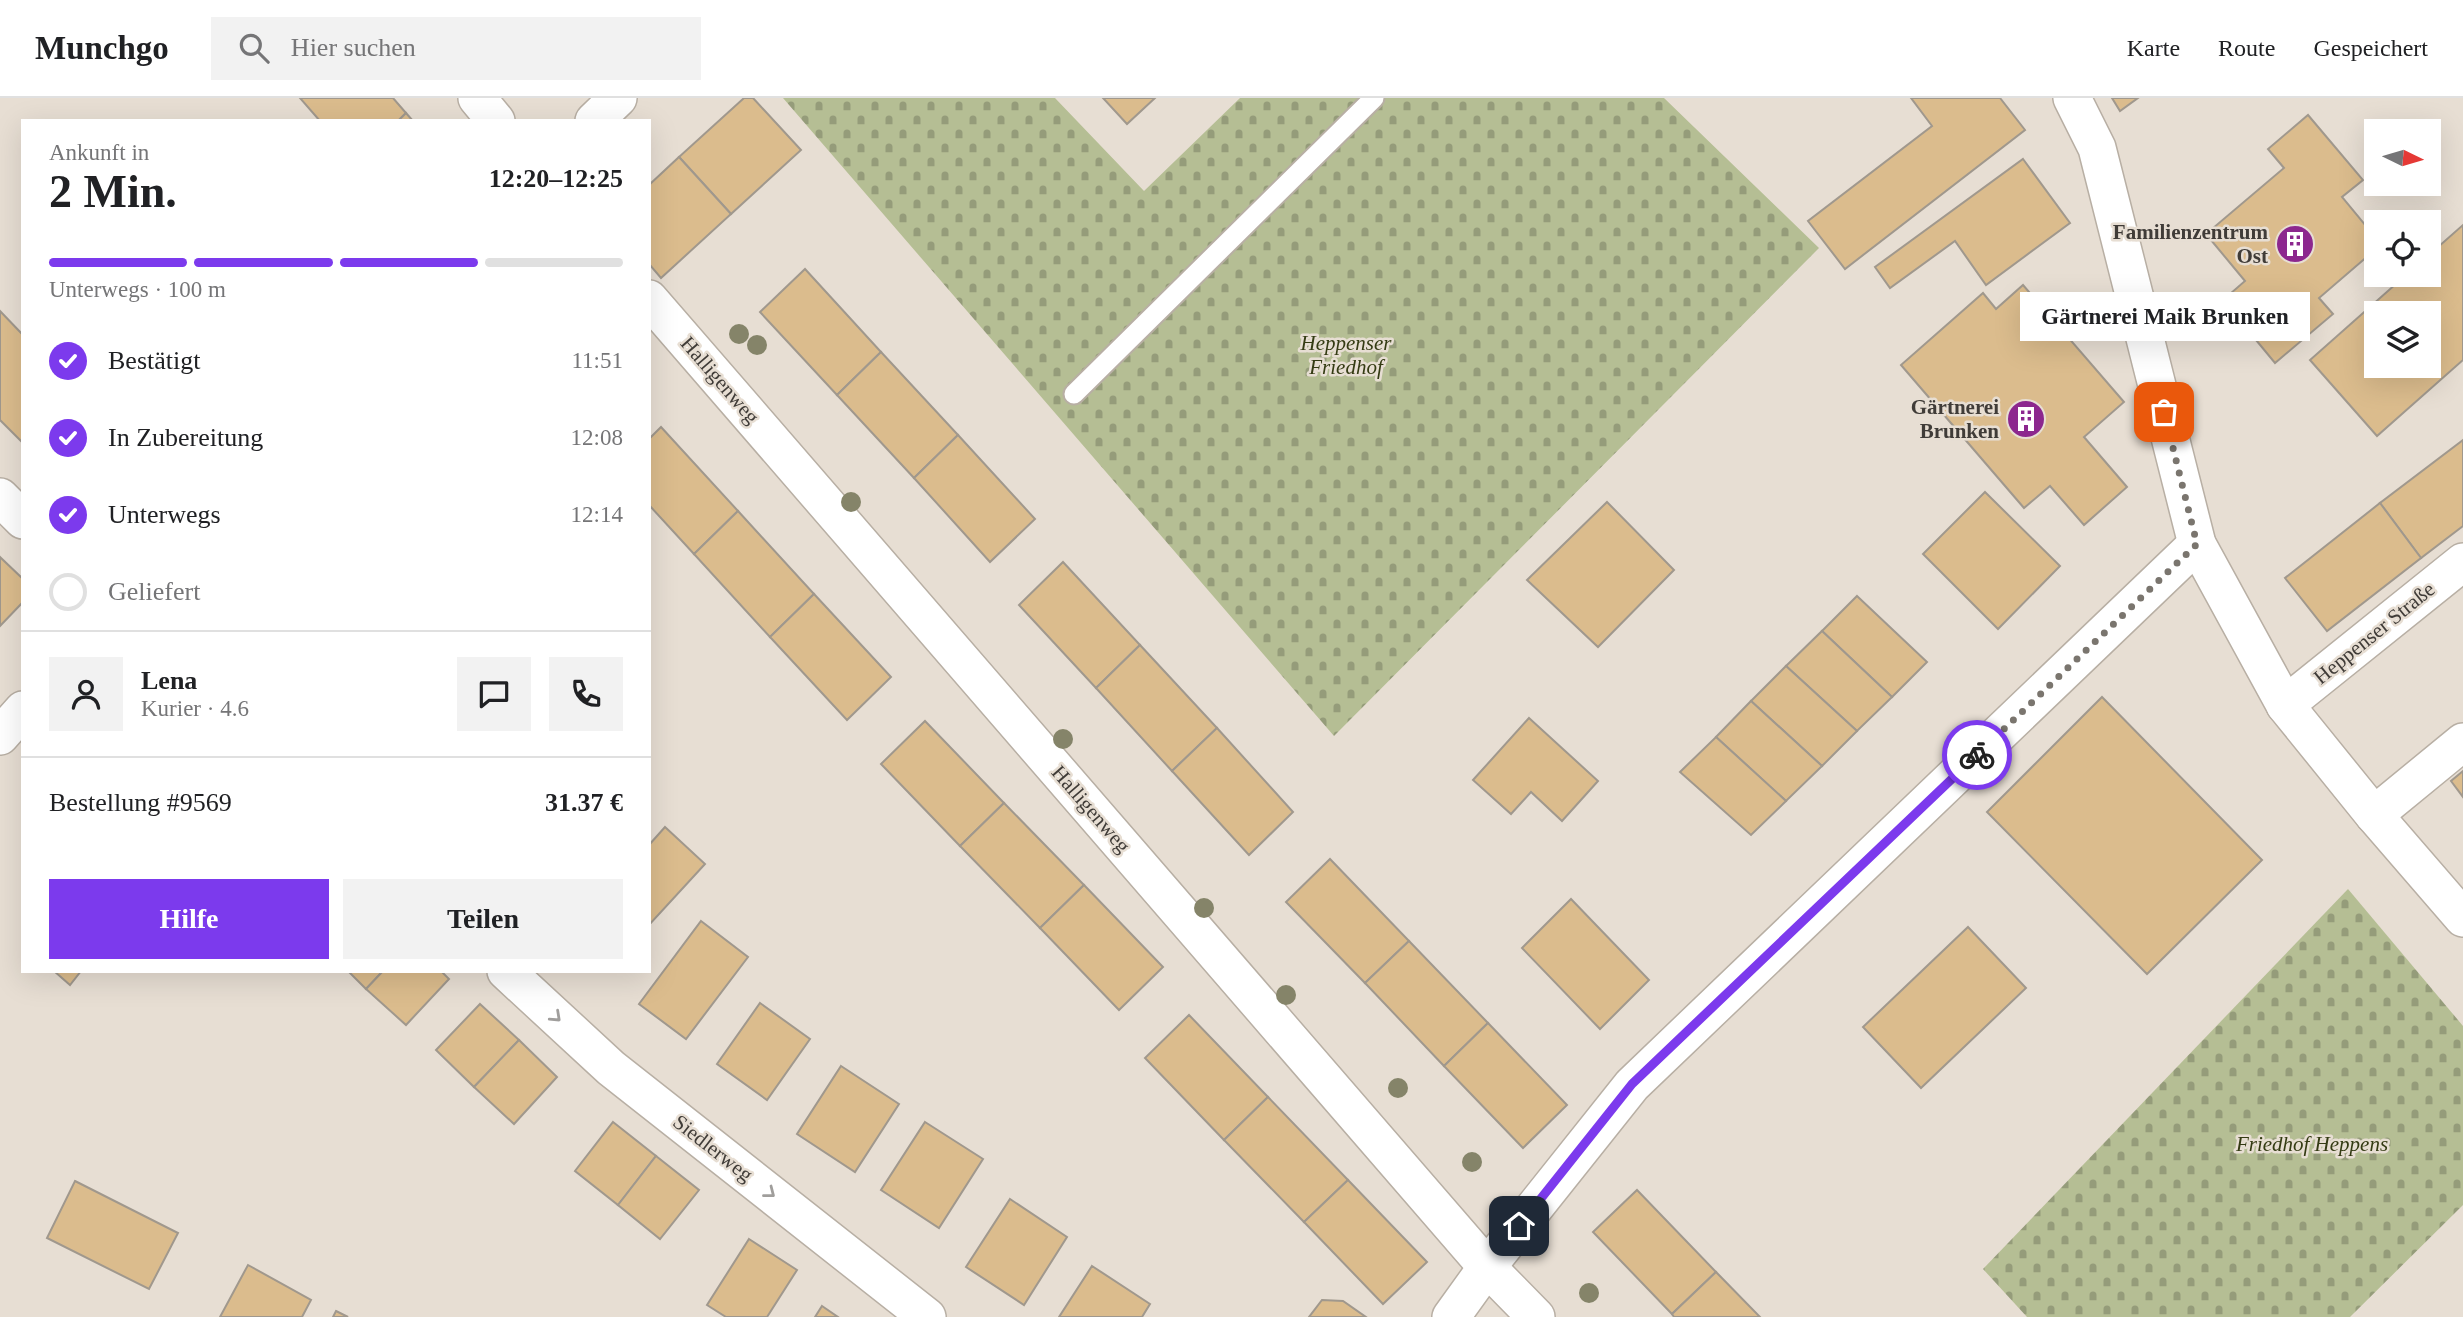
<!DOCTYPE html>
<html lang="de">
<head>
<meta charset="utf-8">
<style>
	:root { --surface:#fff; --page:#f2f2f2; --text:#202124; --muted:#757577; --line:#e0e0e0; --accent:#7c3aed }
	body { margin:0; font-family:Georgia,serif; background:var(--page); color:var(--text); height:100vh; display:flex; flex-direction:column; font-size:26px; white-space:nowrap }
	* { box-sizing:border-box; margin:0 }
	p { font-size:23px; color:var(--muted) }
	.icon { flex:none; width:38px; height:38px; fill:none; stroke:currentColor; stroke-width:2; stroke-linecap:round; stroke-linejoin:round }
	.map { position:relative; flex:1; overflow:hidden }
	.drawer { position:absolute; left:21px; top:21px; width:630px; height:854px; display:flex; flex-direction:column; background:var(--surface); border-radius:0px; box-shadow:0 7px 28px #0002 }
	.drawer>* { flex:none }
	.needle { width:46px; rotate:95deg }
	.tools { position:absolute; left:2364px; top:21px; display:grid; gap:14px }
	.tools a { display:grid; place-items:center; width:77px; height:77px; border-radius:0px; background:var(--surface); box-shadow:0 7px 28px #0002; font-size:35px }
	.pin { position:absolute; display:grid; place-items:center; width:60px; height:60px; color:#fff; margin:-30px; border-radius:14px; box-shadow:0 4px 10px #0006 }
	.courier { position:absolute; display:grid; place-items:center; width:70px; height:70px; margin:-35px; border:5px solid #7c3aed; border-radius:50%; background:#fff; color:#222; box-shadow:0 2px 9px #0007 }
	.bubble { position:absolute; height:49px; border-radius:0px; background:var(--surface); box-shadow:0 7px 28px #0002; font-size:23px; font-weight:700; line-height:49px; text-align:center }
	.overview em { font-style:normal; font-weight:700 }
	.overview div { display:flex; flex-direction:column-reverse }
	.overview { display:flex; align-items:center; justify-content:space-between; height:119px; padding:0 28px }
	h1 { font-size:46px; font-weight:700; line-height:52px }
	.bar { display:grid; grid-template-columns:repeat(4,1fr); gap:10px 7px; align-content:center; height:84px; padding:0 28px }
	.bar i { height:9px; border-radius:5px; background:var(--line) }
	.bar .active { background:var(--accent) }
	.bar p { grid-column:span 4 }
	.line { display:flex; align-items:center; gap:18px; padding:0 28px; border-top:2px solid var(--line) }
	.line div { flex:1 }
	.round { display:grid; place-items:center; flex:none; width:74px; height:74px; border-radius:0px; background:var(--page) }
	ol { padding:0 28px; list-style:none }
	li { display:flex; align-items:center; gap:21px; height:77px }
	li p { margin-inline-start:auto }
	li .icon { padding:7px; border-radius:50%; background:var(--accent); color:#fff; stroke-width:4 }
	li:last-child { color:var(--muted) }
	li i { width:38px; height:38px; border:4px solid var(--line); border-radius:50% }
	.action { display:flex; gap:14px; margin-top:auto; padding:14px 28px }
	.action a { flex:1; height:80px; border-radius:0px; background:var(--accent); color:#fff; font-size:28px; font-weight:700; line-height:80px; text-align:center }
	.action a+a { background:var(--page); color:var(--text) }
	header { display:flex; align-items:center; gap:42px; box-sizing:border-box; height:98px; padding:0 35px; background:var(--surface); border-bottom:2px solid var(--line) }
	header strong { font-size:33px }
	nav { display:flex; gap:38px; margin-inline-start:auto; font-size:24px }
	.search { width:490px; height:63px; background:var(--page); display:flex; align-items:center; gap:18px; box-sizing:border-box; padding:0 24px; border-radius:0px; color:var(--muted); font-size:26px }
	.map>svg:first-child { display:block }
</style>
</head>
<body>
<header>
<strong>Munchgo</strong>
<div class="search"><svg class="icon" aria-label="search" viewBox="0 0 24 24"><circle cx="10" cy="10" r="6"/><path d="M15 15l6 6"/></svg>Hier suchen</div>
<nav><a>Karte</a><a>Route</a><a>Gespeichert</a></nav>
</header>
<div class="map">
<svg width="2463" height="1219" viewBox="0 0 2463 1219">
	<defs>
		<pattern id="cemetery-stones" width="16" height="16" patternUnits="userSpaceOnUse" patternTransform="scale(1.75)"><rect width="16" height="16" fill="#b5be94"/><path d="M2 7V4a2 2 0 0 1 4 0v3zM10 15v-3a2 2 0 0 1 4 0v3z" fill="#959c7a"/></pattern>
	</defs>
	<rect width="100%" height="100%" fill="#e7ded3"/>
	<g fill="url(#cemetery-stones)">
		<polygon points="783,0 1055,0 1144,93 1240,0 1664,0 1819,150 1334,638"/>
		<polygon points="2348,791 2463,928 2463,1107 2350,1219 2027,1219 1983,1171"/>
	</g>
	<g fill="#dbbc8d" stroke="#a0988d" stroke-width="2" fill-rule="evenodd">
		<polygon points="300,0 393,0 406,15 398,23 320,23"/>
		<polygon points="744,0 753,0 801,52 731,116 679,59"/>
		<polygon points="1103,0 1155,0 1127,26"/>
		<polygon points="1911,0 2000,0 2025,32 1845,171 1808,123 1932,28"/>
		<polygon points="2112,0 2138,0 2120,13"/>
		<polygon points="406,15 413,23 398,23"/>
		<polygon points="2308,17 2363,82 2342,99 2376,140 2376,151 2319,200 2333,216 2275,265 2223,202 2245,183 2206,136 2284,70 2268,51"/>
		<polygon points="679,59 731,116 661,180 649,166 649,87"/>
		<polygon points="2023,61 2070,125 1986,187 1955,143 1890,190 1875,169"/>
		<path d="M2463,127V262L2377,338L2310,262L2406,177H2429V157ZM2376,215H2429V268H2376Z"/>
		<polygon points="805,171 881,254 837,297 760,214"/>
		<polygon points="2023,187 2124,304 2084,339 2127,389 2084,427 2050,388 2024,410 1901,267 1983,195 1996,211"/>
		<polygon points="0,213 23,237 23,345 0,322"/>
		<polygon points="881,254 958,337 914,380 837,297"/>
		<polygon points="661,329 738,413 694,456 649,407 649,341"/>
		<polygon points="958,337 1035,421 990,464 914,380"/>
		<polygon points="2463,342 2463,428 2421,460 2380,405"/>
		<polygon points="1985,394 2060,468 1998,531 1923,456"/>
		<polygon points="1607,404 1674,472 1598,549 1527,482"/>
		<polygon points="2380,405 2421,460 2327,533 2285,480"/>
		<polygon points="738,413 814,496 770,539 694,456"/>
		<polygon points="0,459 23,481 23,504 0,528"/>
		<polygon points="1063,464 1140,547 1096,590 1019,507"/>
		<polygon points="814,496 891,579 847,622 770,539"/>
		<polygon points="1857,498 1927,564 1892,599 1822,533"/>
		<polygon points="1822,533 1892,599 1857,633 1786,568"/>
		<polygon points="1140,547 1217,630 1172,673 1096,590"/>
		<polygon points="1786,568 1857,633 1822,668 1751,603"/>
		<polygon points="2102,599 2262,762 2147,876 1987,714"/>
		<polygon points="1751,603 1822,668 1786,703 1716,639"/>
		<polygon points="1529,620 1598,683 1562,723 1531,694 1511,716 1473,682"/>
		<polygon points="925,623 1004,705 960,748 881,666"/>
		<polygon points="1217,630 1293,714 1249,757 1172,673"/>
		<polygon points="1716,639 1786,703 1751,737 1680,674"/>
		<polygon points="2463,673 2463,699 2451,683"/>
		<polygon points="1004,705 1084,787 1040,830 960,748"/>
		<polygon points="665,729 705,766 649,827 649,747"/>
		<polygon points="1330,761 1409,843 1365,885 1286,804"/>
		<polygon points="1084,787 1163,869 1119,912 1040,830"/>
		<polygon points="1571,801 1649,882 1600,931 1522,850"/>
		<polygon points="701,823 748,859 686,941 639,906"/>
		<polygon points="1968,829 2026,890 1921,990 1863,929"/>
		<polygon points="1409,843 1488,925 1444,968 1365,885"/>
		<polygon points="54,873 81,873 70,887"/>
		<polygon points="348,873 383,873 366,891"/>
		<polygon points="383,873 441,873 449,881 406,927 366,891"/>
		<polygon points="760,905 810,941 767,1002 717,966"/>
		<polygon points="480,906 519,942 474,989 436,952"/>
		<polygon points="1189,917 1268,999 1224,1042 1145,960"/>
		<polygon points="1488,925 1567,1007 1523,1050 1444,968"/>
		<polygon points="519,942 557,979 514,1026 474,989"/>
		<polygon points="841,968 899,1006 855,1074 797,1036"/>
		<polygon points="1268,999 1348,1082 1304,1124 1224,1042"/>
		<polygon points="613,1024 656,1058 618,1107 575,1073"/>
		<polygon points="925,1024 983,1061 939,1130 881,1092"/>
		<polygon points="656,1058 699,1092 660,1141 618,1107"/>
		<polygon points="1348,1082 1427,1164 1383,1206 1304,1124"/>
		<polygon points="75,1083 178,1135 149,1191 47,1140"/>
		<polygon points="1637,1092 1716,1174 1672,1216 1593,1134"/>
		<polygon points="1010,1101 1067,1139 1024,1207 966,1169"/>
		<polygon points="749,1141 797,1172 767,1219 726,1219 707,1207"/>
		<polygon points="248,1167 311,1202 302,1219 220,1219"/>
		<polygon points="1092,1168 1150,1206 1142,1219 1059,1219"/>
		<polygon points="1716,1174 1760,1219 1674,1219 1672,1216"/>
		<polygon points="1322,1202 1343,1203 1366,1219 1309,1219"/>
		<polygon points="822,1208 838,1219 815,1219"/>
		<polygon points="336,1213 348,1219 333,1219"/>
	</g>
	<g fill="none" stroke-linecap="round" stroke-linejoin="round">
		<defs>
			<polyline id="lane" points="1074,296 1374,0"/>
			<g id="street">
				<polyline points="477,0 496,23"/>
				<polyline points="2072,0 2097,50 2197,446 2285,607 2374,717 2463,820"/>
				<polyline points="594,23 618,0"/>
				<polyline points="649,201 1487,1169 1536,1219"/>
				<polyline points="0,399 23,422"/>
				<polyline points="2285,607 2463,464"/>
				<polyline points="0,638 23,612"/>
				<polyline points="2374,717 2463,644"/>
				<polyline points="506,873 611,970 927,1219"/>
				<polyline points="1451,1219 1487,1169 1632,987 2197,446"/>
			</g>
		</defs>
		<use href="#lane" stroke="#b8afa4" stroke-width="23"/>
		<use href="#street" stroke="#b8afa4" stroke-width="40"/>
		<use href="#lane" stroke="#fff" stroke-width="19"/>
		<use href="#street" stroke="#fff" stroke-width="37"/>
	</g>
	<g fill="#858469">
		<circle cx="739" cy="236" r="10"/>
		<circle cx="757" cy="247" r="10"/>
		<circle cx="851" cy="404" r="10"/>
		<circle cx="1063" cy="641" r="10"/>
		<circle cx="1204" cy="810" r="10"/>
		<circle cx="1286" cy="897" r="10"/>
		<circle cx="1398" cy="990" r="10"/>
		<circle cx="1472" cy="1064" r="10"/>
		<circle cx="1589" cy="1195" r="10"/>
	</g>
	<defs><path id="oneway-chevron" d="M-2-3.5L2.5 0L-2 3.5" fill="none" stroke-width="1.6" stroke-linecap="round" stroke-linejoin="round" transform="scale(1.75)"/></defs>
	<g stroke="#a09e9c">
		<use href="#oneway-chevron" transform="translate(556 919) rotate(43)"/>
		<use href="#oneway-chevron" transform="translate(770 1095) rotate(38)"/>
	</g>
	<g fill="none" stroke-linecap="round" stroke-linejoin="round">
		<polyline stroke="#7a756e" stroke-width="7" stroke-dasharray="0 12.6" points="1977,657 2197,446 2164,314"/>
		<polyline stroke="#7c3aed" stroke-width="9" points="1519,1128 1632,986 1977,657"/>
	</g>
	<defs>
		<symbol id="building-disc" viewBox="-11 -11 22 22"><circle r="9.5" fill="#8c278e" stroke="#e7ded3"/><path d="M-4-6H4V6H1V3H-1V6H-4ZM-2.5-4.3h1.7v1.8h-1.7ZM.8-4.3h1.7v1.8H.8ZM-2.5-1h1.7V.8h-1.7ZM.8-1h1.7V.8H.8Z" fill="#fff"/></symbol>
	</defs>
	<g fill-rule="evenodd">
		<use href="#building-disc" x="2273" y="124" width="44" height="44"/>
		<use href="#building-disc" x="2004" y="299" width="44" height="44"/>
	</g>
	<g text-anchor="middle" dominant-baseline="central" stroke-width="5" stroke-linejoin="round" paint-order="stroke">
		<g font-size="21" font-weight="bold" fill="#403c38" stroke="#e7ded3" text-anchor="end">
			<text x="2268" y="134">Familienzentrum<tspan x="2268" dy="24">Ost</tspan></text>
			<text x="1999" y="309">Gärtnerei<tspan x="1999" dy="24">Brunken</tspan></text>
		</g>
		<g font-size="21" font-style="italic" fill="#343b13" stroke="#e7ded3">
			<text x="1346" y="245">Heppenser<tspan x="1346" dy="24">Friedhof</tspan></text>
			<text x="2312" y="1046">Friedhof Heppens</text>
		</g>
		<g font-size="21" fill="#403c38" stroke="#e7ded3">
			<text transform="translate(720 282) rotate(49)">Halligenweg</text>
			<text transform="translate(2374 535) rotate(-39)">Heppenser Straße</text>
			<text transform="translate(1091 711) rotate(49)">Halligenweg</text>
			<text transform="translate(713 1050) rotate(38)">Siedlerweg</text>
		</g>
	</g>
</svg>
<div class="tools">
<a><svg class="needle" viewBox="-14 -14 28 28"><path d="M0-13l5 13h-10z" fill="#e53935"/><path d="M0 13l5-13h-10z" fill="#757577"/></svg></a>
<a><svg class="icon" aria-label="locate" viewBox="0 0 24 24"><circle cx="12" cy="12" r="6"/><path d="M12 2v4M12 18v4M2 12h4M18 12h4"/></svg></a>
<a><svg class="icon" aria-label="layers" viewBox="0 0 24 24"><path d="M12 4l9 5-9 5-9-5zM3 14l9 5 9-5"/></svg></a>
</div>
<div class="pin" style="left:2164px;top:314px;background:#ea580c"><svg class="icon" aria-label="bag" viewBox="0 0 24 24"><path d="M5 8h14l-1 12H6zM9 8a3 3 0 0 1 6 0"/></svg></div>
<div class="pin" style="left:1519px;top:1128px;background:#1f2937"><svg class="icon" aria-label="home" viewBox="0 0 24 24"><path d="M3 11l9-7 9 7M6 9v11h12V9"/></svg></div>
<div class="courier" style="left:1977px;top:657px"><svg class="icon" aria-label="bike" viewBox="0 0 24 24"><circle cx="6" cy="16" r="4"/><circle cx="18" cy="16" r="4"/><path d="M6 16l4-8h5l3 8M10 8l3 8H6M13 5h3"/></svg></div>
<div class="bubble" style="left:2020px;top:194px;width:290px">Gärtnerei Maik Brunken</div>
<section class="drawer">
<div class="overview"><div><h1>2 Min.</h1><p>Ankunft in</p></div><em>12:20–12:25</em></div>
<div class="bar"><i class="active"></i><i class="active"></i><i class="active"></i><i></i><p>Unterwegs · 100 m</p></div>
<ol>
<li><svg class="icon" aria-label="check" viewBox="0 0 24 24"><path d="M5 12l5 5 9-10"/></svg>Bestätigt<p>11:51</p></li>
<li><svg class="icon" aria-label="check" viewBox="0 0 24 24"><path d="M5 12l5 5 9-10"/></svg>In Zubereitung<p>12:08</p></li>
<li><svg class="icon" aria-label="check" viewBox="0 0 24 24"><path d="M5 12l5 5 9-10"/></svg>Unterwegs<p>12:14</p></li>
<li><i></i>Geliefert</li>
</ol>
<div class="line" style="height:126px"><a class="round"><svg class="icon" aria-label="person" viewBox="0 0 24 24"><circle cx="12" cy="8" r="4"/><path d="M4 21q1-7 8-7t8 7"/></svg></a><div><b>Lena</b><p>Kurier · 4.6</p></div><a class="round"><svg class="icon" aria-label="chat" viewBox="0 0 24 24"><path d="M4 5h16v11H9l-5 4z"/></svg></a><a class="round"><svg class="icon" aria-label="phone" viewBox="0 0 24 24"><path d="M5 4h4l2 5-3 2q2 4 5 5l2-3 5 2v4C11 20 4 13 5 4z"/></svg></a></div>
<div class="line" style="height:91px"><div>Bestellung #9569</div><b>31.37 €</b></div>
<div class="action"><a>Hilfe</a><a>Teilen</a></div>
</section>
</div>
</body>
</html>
